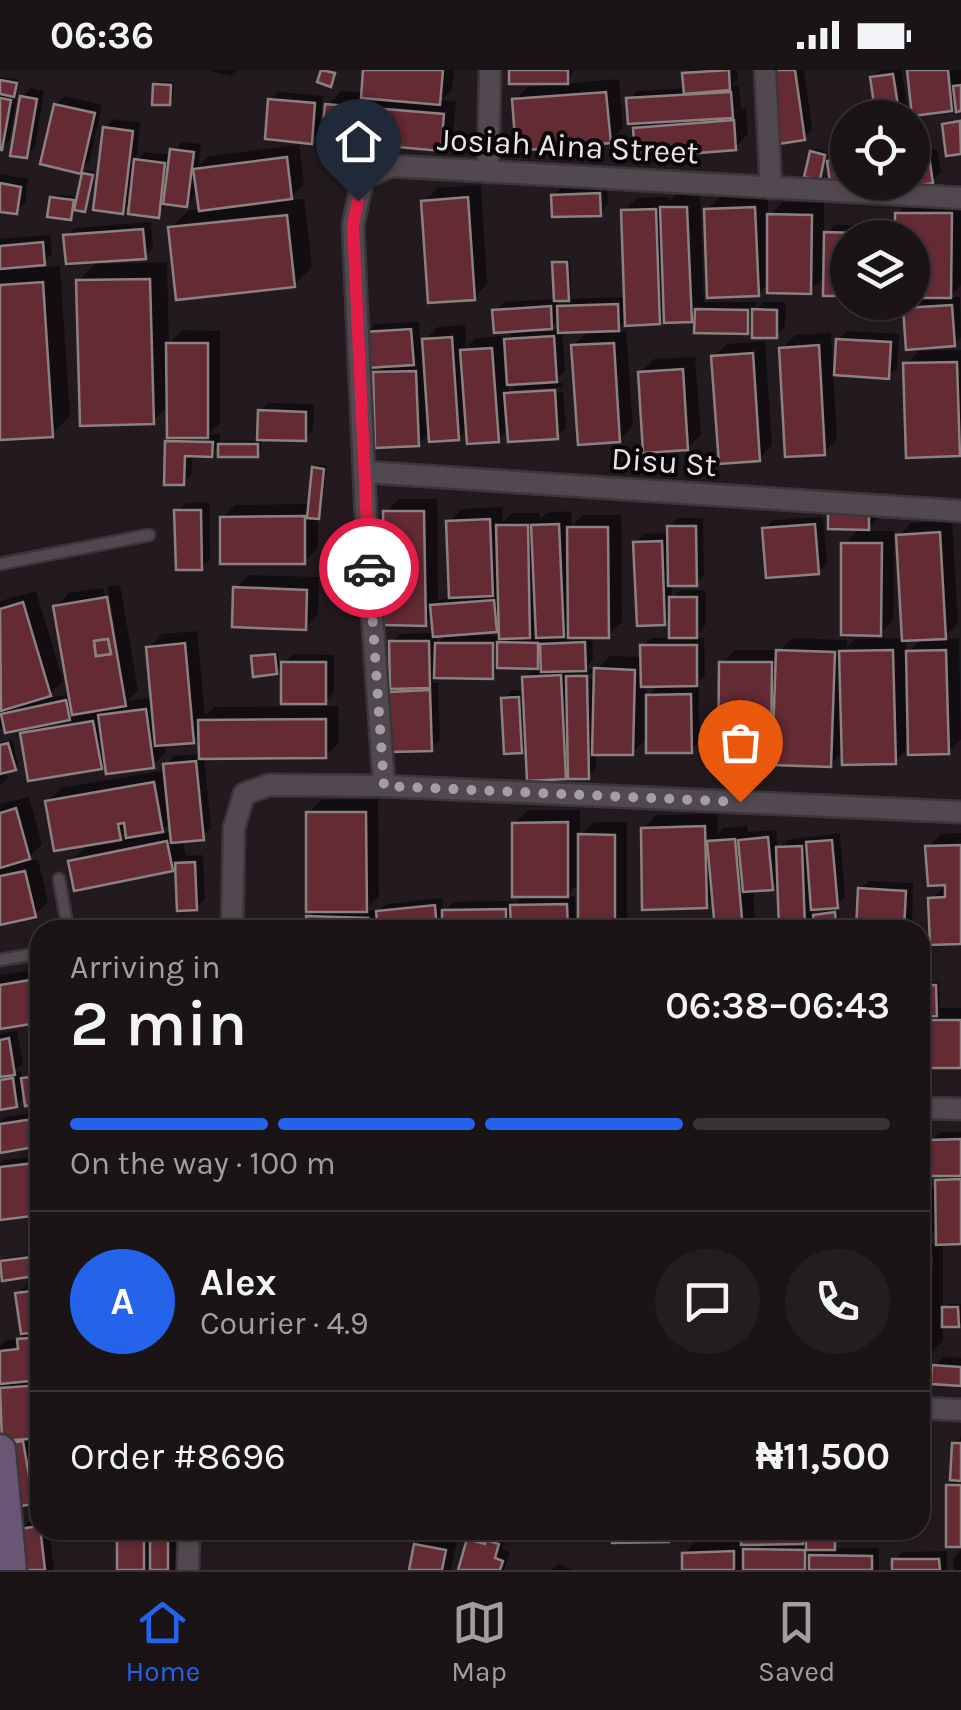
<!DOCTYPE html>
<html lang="en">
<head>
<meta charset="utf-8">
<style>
	:root { --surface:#1a1417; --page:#231d20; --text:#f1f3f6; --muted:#9f9ea1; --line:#383336; --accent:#2563eb }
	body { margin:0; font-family:Karla,sans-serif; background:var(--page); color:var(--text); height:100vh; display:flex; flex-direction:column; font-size:38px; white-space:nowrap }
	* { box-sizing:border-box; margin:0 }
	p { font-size:32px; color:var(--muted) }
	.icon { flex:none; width:55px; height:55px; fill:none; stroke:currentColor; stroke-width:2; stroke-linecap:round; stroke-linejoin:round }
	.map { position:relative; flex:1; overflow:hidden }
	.drawer { position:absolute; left:30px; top:850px; width:900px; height:620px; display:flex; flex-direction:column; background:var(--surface); border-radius:30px; box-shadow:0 2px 8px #0004,0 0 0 2px var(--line) }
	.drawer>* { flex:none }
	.tools { position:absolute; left:830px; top:30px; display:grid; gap:20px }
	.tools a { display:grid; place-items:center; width:100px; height:100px; border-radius:50%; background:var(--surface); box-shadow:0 2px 8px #0004,0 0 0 2px var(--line); font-size:50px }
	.pin { position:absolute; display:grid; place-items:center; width:85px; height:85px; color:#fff; margin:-102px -42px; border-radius:50% 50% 50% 0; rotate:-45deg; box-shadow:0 0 10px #0007 }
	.pin .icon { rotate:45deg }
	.courier { position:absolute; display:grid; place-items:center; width:100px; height:100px; margin:-50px; border:8px solid #e11d48; border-radius:50%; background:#fff; color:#222; box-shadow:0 2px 12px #0007 }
	.headline em { font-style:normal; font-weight:600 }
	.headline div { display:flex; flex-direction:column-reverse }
	.headline { display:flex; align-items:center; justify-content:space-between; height:170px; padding:0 40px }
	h1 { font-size:65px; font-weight:600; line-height:75px }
	.bar { display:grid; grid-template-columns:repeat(4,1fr); gap:15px 10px; align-content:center; height:120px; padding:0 40px }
	.bar i { height:12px; border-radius:8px; background:var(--line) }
	.bar .selected { background:var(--accent) }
	.bar p { grid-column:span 4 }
	.line { display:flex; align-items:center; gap:25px; padding:0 40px; border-top:2px solid var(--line) }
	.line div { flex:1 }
	.round { display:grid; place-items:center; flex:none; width:105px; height:105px; border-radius:52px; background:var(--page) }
	.status { display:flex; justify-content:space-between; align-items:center; height:70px; padding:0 50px; background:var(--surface); direction:ltr }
	.status svg { height:28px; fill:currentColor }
	.tabs { display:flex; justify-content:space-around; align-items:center; height:140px; border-top:2px solid var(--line); background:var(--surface); font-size:28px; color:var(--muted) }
	.tabs a { display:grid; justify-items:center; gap:5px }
	.tabs .selected { color:var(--accent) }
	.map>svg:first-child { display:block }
</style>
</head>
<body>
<div class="status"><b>06:36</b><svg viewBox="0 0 49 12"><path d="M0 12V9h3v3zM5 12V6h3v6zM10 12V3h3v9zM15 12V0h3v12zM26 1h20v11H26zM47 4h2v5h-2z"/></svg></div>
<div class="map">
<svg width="961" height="1500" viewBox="0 0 961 1500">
	<rect width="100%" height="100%" fill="#221a1f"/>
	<g fill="#0007" fill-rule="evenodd">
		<polygon points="208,0 236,0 231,6"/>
		<polygon points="366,0 454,0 452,19 441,30 456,32 453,65 440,78 392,74 385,81 328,35 341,21 364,23"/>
		<polygon points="512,0 575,0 564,14 619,9 623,58 610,71 514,30 528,17 544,15 544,11"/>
		<polygon points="689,0 737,0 738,9 731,15 739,15 741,38 746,38 748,64 735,77 635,59 644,50 629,29 637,21 686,18 685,4"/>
		<polygon points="770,0 804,0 812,59 804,68"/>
		<polygon points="881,0 902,0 908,45 905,48 878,48 873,8"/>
		<polygon points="909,0 961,0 961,39 958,32 951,39"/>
		<polygon points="0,7 19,10 10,69 1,78"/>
		<polygon points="159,12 174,12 173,29 169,32 155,15"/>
		<polygon points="31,18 44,21 35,77 26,86 22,27"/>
		<polygon points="279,22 323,26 319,62 311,71 271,30"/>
		<polygon points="65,26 102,35 89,92 80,101 56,35"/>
		<polygon points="114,49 140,53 136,91 145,82 172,85 181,72 201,74 198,97 209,86 299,75 304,114 288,130 304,129 312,197 294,215 170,158 188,141 201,139 199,122 186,135 167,132 158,145 132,132 122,141 105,58"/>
		<polygon points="816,79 827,82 819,107 812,83"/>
		<polygon points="937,79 941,102 932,111 912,112 912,83"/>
		<polygon points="848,82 848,107 830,92 838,83"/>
		<polygon points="85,100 95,102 88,136 84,140 75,138 70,147 52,128 56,125 79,127"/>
		<polygon points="0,104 28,109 25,133 16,142 0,139"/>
		<polygon points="481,115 487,214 474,228 424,132 437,118"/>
		<polygon points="607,115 608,134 600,143 553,126 562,117"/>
		<path d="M700,124L704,232H756V240L763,232H785V257L776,265L755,254L747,262L697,243L691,249L666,245L659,252L628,249L615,261H626L633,356L619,370L573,276L590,259L562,261L565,301L552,313H563V317L513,320V325L563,322L566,358L557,366L509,357L498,369L468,358L458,368L431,361L418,374L375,303L384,295L367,263L375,254L419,252L420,274L438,257L465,255L466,277L476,268L505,266V271L517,259L495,241L504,232L556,229L555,193L558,190L570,189L571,225L559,228V238L568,229L627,227L624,141L637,128L668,127L669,132L675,125ZM560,248L561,258L549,259ZM519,312L509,323L508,313Z"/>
		<polygon points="768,125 768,147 783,132 824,133 824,166 835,155 867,155 867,168 848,168 826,205 810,221 769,212 758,224 706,140 720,127"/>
		<polygon points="911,131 961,131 961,215 948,228 960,227 961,267 954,274 906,239 914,230 926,229 912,168 897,144"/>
		<polygon points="151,152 153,178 145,186 102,189 102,194 167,192 169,274 182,260 220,261 220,353 209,364 220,364 220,375 224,371 260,371 260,341 269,333 314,334 313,360 305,369 261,367 261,381 257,385 220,375 211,384 192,384 192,404 183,413 168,372 173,366 169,335 153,351 78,211 100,189 66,166 75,158"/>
		<polygon points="50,165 52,184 39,197 60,196 70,346 52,364 0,367 0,169"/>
		<polygon points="847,261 899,264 897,298 888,306 833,303 837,369 824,382 782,279 795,265 831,263 833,297 837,297 838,270"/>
		<polygon points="765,271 772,375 759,389 714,287 727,274"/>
		<polygon points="961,280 961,382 959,384 906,294 919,281"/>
		<polygon points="695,287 701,365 687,378 640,303 654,289"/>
		<polygon points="318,395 327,396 321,443 318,447 318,478 304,492 222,448 235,435 311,434 315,398"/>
		<path d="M399,429H437L438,531L451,526L449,452L462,439L502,437L503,452L512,443H540V449L546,443L571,441L572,456L583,445H621L622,552L608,565H592L593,590L584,599H597L610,586L643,587V576L652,568H672V545L664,553L636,473L644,464L669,463V457L678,448H703L704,505L696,513H672V528L680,520H705V556L694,568H704L705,605L693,617H699V671L691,680L649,666L632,683L596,682V698L588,707L570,702L565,707L528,673L521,680L504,629L512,620H525V608L536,596H500L492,607L438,606L431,613H438L440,670L431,678L391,623L398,616L392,572L400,564L435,563L433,544L424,553L386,442ZM501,555V566L470,565V562L496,560ZM447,563L437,574V564ZM574,604H599V609H574ZM647,614H660L646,628Z"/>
		<polygon points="209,432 210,489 201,497 177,441 186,433"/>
		<polygon points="877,433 877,449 865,461 894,461 893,550 880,564 844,474 861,457 831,457"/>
		<polygon points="823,447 827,493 818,502 764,459 773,450"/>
		<path d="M952,450L958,553L942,569L959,568L961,669L948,682L911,675L895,691L844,681L830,695L721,694L722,593L735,580H780L792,568L847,570V577L855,569L904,568L898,469H895L911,453ZM906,568H923L906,584Z"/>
		<polygon points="249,505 319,507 318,544 305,557 236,518"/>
		<path d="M120,515L138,620L127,631L153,628L149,578L162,564L197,561L205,646L214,637L338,636L339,673L325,686L204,687L211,758L202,767L182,769L186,786L203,785L205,829L196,837L177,794L172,799L70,792L90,773L48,731L61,718L166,700V695L174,686L201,684V662L192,670L165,673L166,682L153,695L107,691L101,697L22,664L31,655L5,654L0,659V531L36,521L63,611L44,629L71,624L56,537L69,523L103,518L110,559H115L108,517ZM171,751L172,761L158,764ZM127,760L129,769L115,772Z"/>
		<polygon points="278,582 280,597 293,584 334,585 334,623 325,631 284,594 276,602 254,587 257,584"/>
		<polygon points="12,670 18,694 6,700 8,708 0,716 0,673"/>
		<polygon points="29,727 42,774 24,792 38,789 48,832 34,845 0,853 0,734"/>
		<polygon points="378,729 379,826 365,840 375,840 374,855 369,860 308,860 309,847 316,840 308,743 321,730"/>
		<polygon points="528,740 580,740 580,766 594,752 627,752 627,853 620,860 581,860 581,811 565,827 575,826 576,853 569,860 514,860 514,851 505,860 380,860 378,842 387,834 442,828 444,842 453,832 513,831 513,836 524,825 514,754"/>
		<polygon points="717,744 718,764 723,758 747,756 748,762 776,760 778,779 787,770 840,763 845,827 833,840 832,836 812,837 813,847 804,855 780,810 772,818 753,819 755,852 747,860 717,860 714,827 706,836 643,759 656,745"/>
		<polygon points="961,763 961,871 931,829 948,813 928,777 941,764"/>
		<polygon points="869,811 913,813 912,860 859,860 860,819"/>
		<polygon points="838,840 840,860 817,860 815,846 819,842"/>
		<polygon points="40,899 40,946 36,950 0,956 0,905"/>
		<polygon points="939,912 940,938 961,938 961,995 922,951 929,944 921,917 924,913"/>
		<polygon points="17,961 23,994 14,1002 21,1001 23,1010 32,1001 40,1000 40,1031 26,1025 16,1035 0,1037 0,964"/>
		<polygon points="40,1042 40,1074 0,1080 0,1052 4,1047"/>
		<path d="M941,1062H961V1172H943V1239L948,1234H961V1253L943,1255V1271L929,1284H920V1117H938V1111L946,1103L932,1071ZM939,1157V1174H922Z"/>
		<polygon points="40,1086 40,1143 0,1137 0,1094 4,1090"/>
		<polygon points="35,1184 36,1194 40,1190 40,1202 40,1198 33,1204 2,1192 6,1188"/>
		<polygon points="40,1210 40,1365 32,1366 34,1377 40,1371 40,1425 33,1432 4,1368 0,1319 8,1311 0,1312 0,1276 7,1270 21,1268 29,1261 18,1224 31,1211"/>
		<polygon points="943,1287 961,1288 961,1314 935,1296"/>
		<polygon points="920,1359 931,1364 920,1387"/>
		<polygon points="961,1367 961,1474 949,1416 956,1408 954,1374"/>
		<polygon points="40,1450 40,1460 49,1460 54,1500 26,1500 21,1459 30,1451"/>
		<polygon points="122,1460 176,1460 175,1500 120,1500"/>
		<polygon points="437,1460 467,1460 458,1466 451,1500 411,1500 416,1475 430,1462 437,1463"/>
		<polygon points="744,1460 837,1460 837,1473 833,1478 879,1478 879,1500 685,1500 684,1484 697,1470 744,1469"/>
		<polygon points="863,1460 882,1460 876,1466"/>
		<polygon points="478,1462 493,1466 497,1463 506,1466 502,1480 510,1482 504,1500 460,1500 469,1470"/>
		<polygon points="961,1480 961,1500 954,1500 953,1488"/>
		<polygon points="947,1481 947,1500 895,1500 894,1490 903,1482"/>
		<polygon points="558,1494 573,1500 552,1500"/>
	</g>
	<g fill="#642b35" stroke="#8d8081" stroke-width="2.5" fill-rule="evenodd">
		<polygon points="321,0 335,3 331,17 317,12"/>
		<polygon points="363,0 443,0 440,35 361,28"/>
		<rect x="509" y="0" width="59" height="14"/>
		<polygon points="729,0 730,20 684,24 682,3"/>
		<polygon points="767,0 795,0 805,70 778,74"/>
		<polygon points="907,0 948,0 952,41 912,46"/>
		<polygon points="893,4 900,48 876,48 870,7"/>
		<polygon points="0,10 17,13 14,27 0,24"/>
		<polygon points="153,14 171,15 170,35 152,35"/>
		<polygon points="961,15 961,41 956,42 953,16"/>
		<polygon points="606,22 611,73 516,81 512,29"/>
		<polygon points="731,22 733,48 628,54 626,28"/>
		<polygon points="20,26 37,29 27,88 10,86"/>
		<polygon points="0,28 11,30 2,80 0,80"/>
		<polygon points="268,29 315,33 312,74 265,69"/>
		<polygon points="54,34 95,43 81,104 40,94"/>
		<polygon points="325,34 444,44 441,81 387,76 386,84 321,78"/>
		<polygon points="734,50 736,80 635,88 633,58"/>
		<polygon points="960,51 961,84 946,86 942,54"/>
		<polygon points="103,57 133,61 123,144 93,140"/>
		<polygon points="170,79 194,82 187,137 163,134"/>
		<polygon points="810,81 825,85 820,110 804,107"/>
		<polygon points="929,86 933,113 907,117 906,112 912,112 912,89"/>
		<polygon points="287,87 292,129 199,141 193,99"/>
		<polygon points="848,88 848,110 830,112 827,91"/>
		<polygon points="134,89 165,93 159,148 128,144"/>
		<polygon points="82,103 93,105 85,142 74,140"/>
		<polygon points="0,113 21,117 17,144 0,142"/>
		<polygon points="600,123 601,146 552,147 551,125"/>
		<polygon points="50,127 74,130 71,150 47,147"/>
		<polygon points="468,127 475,230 428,233 421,131"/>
		<polygon points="660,137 687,137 692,252 664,253"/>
		<polygon points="755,137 759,226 707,228 704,139"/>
		<polygon points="656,139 660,254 625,256 621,140"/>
		<polygon points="895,143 952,143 951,228 912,228 912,168 895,168"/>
		<polygon points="767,144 812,145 811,224 767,223"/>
		<polygon points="287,145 295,217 176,230 168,157"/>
		<polygon points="143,159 146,189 66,194 63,165"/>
		<polygon points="824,162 860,163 860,168 848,168 848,226 823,226"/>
		<polygon points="43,172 45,195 0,199 0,176"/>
		<polygon points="552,192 567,192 569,231 554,231"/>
		<polygon points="150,209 154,354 80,356 76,210"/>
		<polygon points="43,212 53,367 0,370 0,215"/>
		<polygon points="618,234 619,261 558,263 557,236"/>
		<polygon points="952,235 955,276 906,280 903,238"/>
		<polygon points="551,236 552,259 494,263 492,240"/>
		<polygon points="695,239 748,240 748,264 694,263"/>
		<polygon points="752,239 777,240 777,268 752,268"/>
		<polygon points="411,259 414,295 367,298 364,262"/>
		<polygon points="554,266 557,312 507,315 504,269"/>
		<polygon points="452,267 459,370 429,372 422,269"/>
		<polygon points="836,269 891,272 889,309 834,305"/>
		<polygon points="166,273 208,273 208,368 167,368"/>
		<polygon points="614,273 620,372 578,375 571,275"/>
		<polygon points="819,275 825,385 785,387 779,278"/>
		<polygon points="492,278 499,372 467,374 460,280"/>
		<polygon points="753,283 760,391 719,394 711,286"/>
		<polygon points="957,292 960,386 906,388 903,293"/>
		<polygon points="683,299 688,380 643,383 638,302"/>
		<polygon points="416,301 419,376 375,378 373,302"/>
		<polygon points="555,320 558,369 508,372 504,323"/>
		<polygon points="258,340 306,342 306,371 257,370"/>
		<polygon points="165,371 213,372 212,387 185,386 184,415 164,415"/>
		<rect x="218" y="374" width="40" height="13"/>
		<polygon points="312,397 324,399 319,449 307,448"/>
		<polygon points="174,440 201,440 202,500 176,500"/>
		<polygon points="828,440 869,441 869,460 828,459"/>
		<polygon points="383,441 424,441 426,556 384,555"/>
		<polygon points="305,446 305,494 220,494 220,447"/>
		<polygon points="490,449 493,526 449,528 446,451"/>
		<polygon points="559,454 564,567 536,568 531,455"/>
		<polygon points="815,454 819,504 766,508 762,458"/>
		<polygon points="496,455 528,455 530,568 499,569"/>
		<polygon points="667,456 696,456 697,516 668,516"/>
		<polygon points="567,457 608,457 609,568 568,568"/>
		<polygon points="940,462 946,569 902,571 896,465"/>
		<polygon points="662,471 665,555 637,556 633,472"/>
		<polygon points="841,473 882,473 881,566 841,565"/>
		<polygon points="233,517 307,520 306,560 232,557"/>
		<path d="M107,527L126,636L72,645L53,536ZM108,569L111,584L96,586L94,571Z"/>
		<rect x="669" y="527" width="28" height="41"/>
		<polygon points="494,530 497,562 433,567 430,535"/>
		<polygon points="23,532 51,626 1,641 0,539"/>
		<polygon points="108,569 111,584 96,586 94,571"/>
		<polygon points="389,571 429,571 430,618 390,619"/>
		<polygon points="497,572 538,573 538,599 497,598"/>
		<polygon points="585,572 586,601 541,602 540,574"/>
		<polygon points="185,573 194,673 155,676 146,577"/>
		<polygon points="435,573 493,573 493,609 434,608"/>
		<polygon points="640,575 697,575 697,616 641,617"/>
		<polygon points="776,580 835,582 831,697 772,695"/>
		<polygon points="893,580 896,694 842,695 839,581"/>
		<polygon points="946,580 949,684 908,685 906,581"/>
		<polygon points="275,584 277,604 253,607 251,586"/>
		<rect x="281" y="592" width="45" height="42"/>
		<polygon points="719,592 772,592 771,697 718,696"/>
		<polygon points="594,598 635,600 633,685 592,685"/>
		<polygon points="561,605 566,709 527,711 522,607"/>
		<polygon points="566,606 587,606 589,709 568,709"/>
		<polygon points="430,620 432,681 391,682 388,622"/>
		<polygon points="691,624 692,683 646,683 646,625"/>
		<polygon points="519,627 522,683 504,684 501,628"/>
		<polygon points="66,630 70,650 5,663 1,644"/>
		<polygon points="146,639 154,698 106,704 98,645"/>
		<polygon points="326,649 326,688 199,689 198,650"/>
		<polygon points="93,651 102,699 28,711 20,663"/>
		<polygon points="8,673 16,700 0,704 0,675"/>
		<polygon points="196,691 204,770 171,773 163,694"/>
		<polygon points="154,712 163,762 126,768 124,753 118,754 121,770 54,781 45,731"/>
		<polygon points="16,738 30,789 0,798 0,743"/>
		<polygon points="306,742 366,742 367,842 306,842"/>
		<polygon points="568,752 568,827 512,827 512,753"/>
		<polygon points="705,756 707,838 642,840 641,758"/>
		<polygon points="578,764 615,765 615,860 578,860"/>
		<polygon points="768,767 773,820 743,822 738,770"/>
		<polygon points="735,769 743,860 715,860 707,771"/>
		<polygon points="832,770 838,838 811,840 806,772"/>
		<polygon points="167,771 173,801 74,821 68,791"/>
		<polygon points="961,775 961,874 930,875 928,828 945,827 945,815 928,816 925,776"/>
		<polygon points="802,776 805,858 779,859 776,777"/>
		<polygon points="195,792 197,840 177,841 175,793"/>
		<polygon points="25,801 36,847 0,855 0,806"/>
		<polygon points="858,818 906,821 904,860 856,860"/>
		<polygon points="567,834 568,860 511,860 510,835"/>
		<polygon points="435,835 437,860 378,860 376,841"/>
		<polygon points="506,839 506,860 442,860 442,840"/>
		<polygon points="835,842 837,860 815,860 813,845"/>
		<polygon points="306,846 368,848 367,860 306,860"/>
		<polygon points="30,910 37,953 0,959 0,915"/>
		<polygon points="920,915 936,915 937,946 920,947"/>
		<rect x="920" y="950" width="41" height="48"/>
		<polygon points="9,968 15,1005 0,1007 0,970"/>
		<polygon points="40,1006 40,1034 25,1036 21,1008"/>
		<polygon points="13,1008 17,1037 0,1040 0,1010"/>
		<polygon points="40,1048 40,1076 0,1083 0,1054"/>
		<polygon points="961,1069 961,1106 931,1106 930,1070"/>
		<polygon points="35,1093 40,1145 0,1150 0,1097"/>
		<polygon points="961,1109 961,1174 936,1175 935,1110"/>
		<rect x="920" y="1129" width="4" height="46"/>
		<polygon points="920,1186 931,1186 930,1287 920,1287"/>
		<polygon points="32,1187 35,1206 2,1211 0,1191"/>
		<polygon points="40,1220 40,1262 21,1264 15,1223"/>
		<polygon points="942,1237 958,1237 959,1257 942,1257"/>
		<polygon points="40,1267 40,1310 0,1314 0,1281 18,1279 17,1269"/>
		<polygon points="932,1295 961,1297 961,1316 931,1314"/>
		<polygon points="40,1315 40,1368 2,1371 0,1318"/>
		<polygon points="23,1371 34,1434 14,1437 3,1374"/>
		<polygon points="952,1373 961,1373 961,1411 950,1410"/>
		<polygon points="40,1375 40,1440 32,1376"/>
		<rect x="946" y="1415" width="15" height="62"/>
		<polygon points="40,1456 45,1500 23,1500 18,1459"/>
		<rect x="150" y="1460" width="18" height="40"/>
		<polygon points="434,1460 462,1460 463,1468 434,1469"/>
		<polygon points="534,1460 568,1460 569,1464 535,1467"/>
		<polygon points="572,1460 603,1460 604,1466 573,1468"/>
		<polygon points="611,1460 669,1460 669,1472 612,1473"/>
		<polygon points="741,1460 803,1460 803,1474 741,1475"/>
		<rect x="806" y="1460" width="29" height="20"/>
		<rect x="117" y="1461" width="27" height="39"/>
		<polygon points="467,1469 485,1474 486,1470 499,1474 495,1488 503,1491 500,1500 458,1500"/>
		<polygon points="414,1474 446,1480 442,1500 409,1500"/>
		<polygon points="743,1479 805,1480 805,1500 743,1500"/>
		<polygon points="734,1481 734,1500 682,1500 682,1483"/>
		<polygon points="809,1485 872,1486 872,1500 809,1500"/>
		<polygon points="892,1489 939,1489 940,1500 892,1500"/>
	</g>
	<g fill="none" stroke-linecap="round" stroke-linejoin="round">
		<defs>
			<g id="lane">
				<polyline points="0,494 149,465"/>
				<polyline points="59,809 68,860"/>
				<polyline points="0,890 40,883"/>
			</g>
			<g id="street">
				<polyline points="765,0 771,118"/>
				<polyline points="488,102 490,0"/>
				<polyline points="364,402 961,441"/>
				<polyline points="384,716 367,470 353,155 363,108 392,96 961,128"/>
				<polyline points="232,860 234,758 244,724 269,715 384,716 961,742"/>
				<polyline points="920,1038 961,1039"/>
				<polyline points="920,1338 961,1340"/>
				<polyline points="188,1500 189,1460"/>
			</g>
			<polyline id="secondary" points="0,1380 11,1500"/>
		</defs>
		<use href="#lane" stroke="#3c363a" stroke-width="15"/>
		<use href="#street" stroke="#3c363a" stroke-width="25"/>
		<use href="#secondary" stroke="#3c363a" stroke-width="35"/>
		<use href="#lane" stroke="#524950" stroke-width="10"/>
		<use href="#street" stroke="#524950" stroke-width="20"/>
		<use href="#secondary" stroke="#685674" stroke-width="30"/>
	</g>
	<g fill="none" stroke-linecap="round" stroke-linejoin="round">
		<polyline stroke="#a49da2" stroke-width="10" stroke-dasharray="0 18" points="369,498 384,716 740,732"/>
		<polyline stroke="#e11d48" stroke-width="12" points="358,131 353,155 369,498"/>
	</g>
	<g text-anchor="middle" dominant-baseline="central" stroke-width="8" stroke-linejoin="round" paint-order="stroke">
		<g font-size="32" fill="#eae4e8" stroke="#090608">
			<text transform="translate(568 76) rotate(3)">Josiah Aina Street</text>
			<text transform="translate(664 392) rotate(4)">Disu St</text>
		</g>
	</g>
</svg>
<div class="tools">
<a><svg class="icon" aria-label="locate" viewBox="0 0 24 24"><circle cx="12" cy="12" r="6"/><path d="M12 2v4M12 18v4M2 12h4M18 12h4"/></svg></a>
<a><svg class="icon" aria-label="layers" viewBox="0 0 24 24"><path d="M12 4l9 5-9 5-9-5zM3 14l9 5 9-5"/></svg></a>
</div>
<div class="pin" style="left:740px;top:732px;background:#ea580c"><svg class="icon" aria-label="bag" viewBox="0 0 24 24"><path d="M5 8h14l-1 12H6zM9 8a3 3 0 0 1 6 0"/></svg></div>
<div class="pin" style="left:358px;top:131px;background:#1f2937"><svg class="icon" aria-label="home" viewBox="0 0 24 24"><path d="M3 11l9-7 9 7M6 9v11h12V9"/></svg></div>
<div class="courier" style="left:369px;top:498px"><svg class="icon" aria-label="car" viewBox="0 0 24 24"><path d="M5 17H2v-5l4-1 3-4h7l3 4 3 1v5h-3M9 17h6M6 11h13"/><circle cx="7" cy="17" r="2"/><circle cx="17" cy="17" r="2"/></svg></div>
<section class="drawer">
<div class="headline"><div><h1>2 min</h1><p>Arriving in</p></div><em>06:38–06:43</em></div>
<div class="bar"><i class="selected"></i><i class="selected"></i><i class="selected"></i><i></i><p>On the way · 100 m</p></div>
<div class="line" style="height:180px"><b class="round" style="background:var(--accent);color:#fff">A</b><div><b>Alex</b><p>Courier · 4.9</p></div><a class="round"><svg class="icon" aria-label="chat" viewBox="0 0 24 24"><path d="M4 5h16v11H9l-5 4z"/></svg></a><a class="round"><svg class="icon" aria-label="phone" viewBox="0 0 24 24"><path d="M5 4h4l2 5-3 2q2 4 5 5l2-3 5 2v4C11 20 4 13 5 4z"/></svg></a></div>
<div class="line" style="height:130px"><div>Order #8696</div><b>₦11,500</b></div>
</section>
</div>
<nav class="tabs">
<a class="selected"><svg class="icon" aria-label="home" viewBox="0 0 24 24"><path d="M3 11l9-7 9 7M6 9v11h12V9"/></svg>Home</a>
<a><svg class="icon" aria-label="map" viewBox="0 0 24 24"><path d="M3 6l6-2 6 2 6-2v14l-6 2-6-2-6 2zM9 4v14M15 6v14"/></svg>Map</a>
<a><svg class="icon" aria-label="saved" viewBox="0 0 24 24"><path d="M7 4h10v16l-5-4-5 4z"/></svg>Saved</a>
</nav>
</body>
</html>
